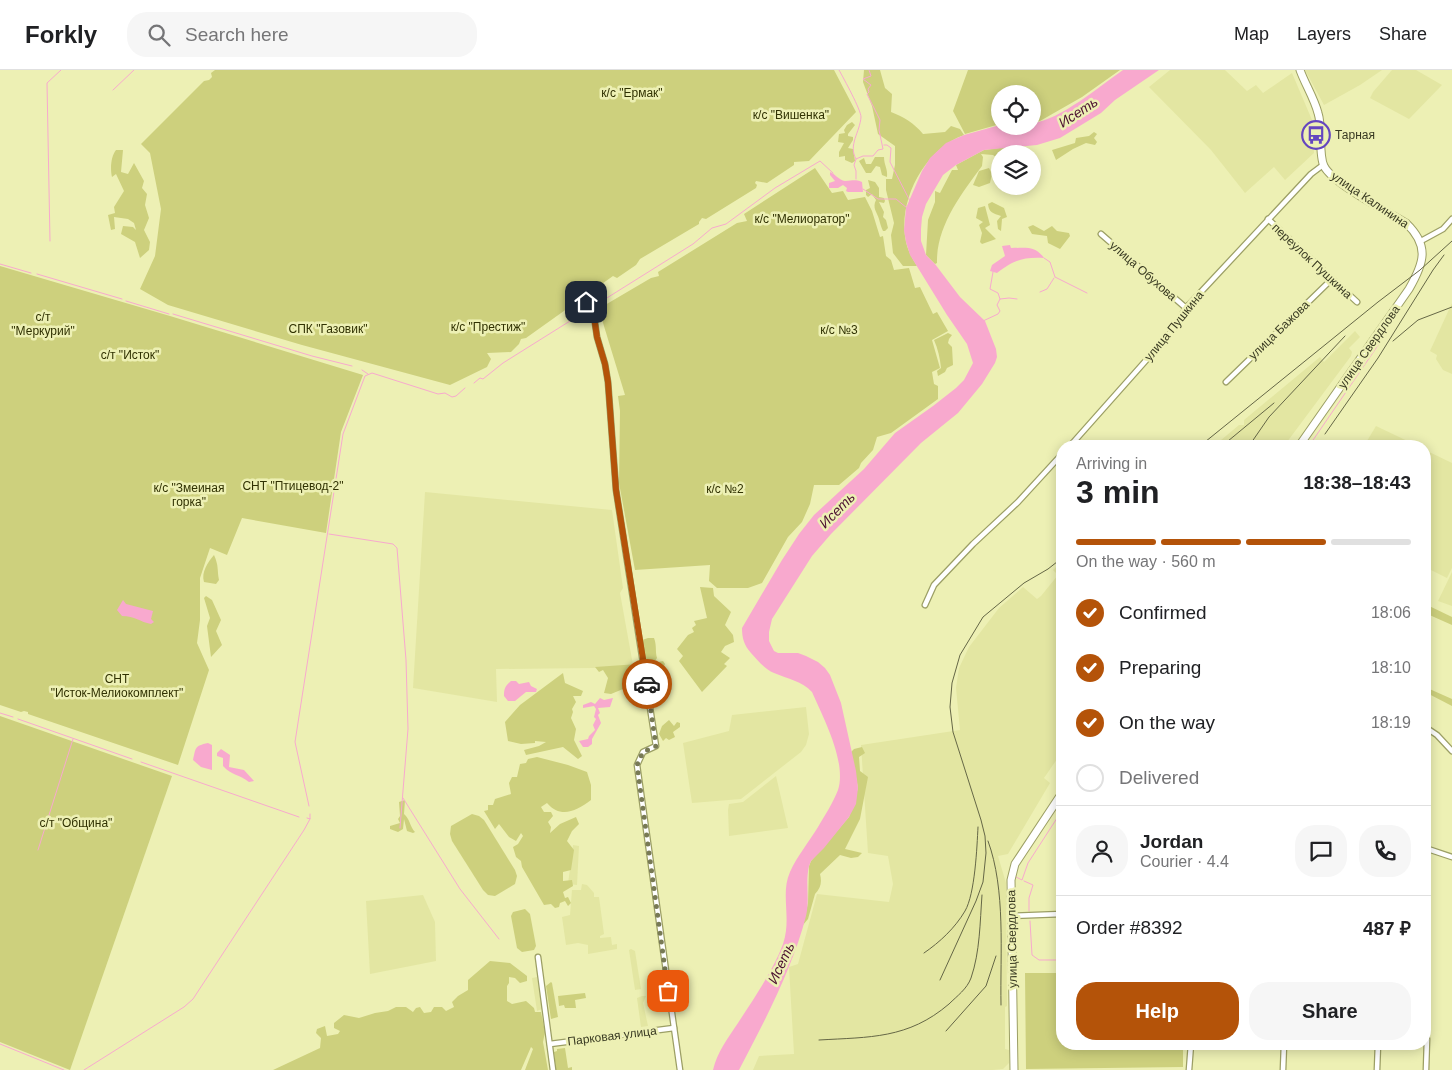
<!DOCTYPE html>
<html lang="en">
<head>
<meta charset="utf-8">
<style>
	:root { --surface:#fff; --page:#f6f6f6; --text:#202124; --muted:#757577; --line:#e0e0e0; --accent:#b45309 }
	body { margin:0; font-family:Helvetica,sans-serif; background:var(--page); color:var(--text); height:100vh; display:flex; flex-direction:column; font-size:19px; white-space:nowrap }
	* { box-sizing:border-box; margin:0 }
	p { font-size:16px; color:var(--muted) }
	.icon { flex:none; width:28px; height:28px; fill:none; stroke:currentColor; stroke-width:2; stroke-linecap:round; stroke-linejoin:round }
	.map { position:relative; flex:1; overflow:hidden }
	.drawer { position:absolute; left:1056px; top:370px; width:375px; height:610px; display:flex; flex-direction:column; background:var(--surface); border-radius:20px; box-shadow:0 2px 12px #0003 }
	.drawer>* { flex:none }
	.fabs { position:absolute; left:991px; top:15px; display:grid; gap:10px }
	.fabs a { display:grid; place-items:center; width:50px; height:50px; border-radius:50%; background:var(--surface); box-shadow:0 2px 12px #0003; font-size:25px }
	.pin { position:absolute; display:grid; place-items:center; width:42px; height:42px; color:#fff; margin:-21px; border-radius:10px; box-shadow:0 2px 8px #0006 }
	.courier { position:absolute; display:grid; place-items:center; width:50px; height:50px; margin:-25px; border:4px solid #b45309; border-radius:50%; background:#fff; color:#222; box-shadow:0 1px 6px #0007 }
	.summary em { font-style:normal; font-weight:700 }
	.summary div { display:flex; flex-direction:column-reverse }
	.summary { display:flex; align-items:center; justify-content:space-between; height:85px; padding:0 20px }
	h1 { font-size:32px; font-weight:700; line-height:38px }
	.bar { display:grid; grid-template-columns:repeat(4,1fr); gap:8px 5px; align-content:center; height:60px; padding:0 20px }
	.bar i { height:6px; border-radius:4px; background:var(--line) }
	.bar .on { background:var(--accent) }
	.bar p { grid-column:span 4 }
	.line { display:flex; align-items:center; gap:12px; padding:0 20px; border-top:1px solid var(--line) }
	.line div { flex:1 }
	.round { display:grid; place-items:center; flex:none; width:52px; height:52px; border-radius:20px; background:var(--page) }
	ol { padding:0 20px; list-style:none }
	li { display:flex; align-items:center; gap:15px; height:55px }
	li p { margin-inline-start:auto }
	li .icon { padding:5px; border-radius:50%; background:var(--accent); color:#fff; stroke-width:4 }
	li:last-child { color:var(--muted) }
	li i { width:28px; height:28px; border:2px solid var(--line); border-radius:50% }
	.action { display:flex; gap:10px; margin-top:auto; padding:10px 20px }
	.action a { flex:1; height:58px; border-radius:20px; background:var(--accent); color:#fff; font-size:20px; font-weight:700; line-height:58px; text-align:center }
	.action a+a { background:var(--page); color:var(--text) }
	header { display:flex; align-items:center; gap:30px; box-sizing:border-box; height:70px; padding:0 25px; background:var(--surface); border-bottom:1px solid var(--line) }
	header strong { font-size:24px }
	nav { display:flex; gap:28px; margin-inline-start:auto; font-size:18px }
	.search { width:350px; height:45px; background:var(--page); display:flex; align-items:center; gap:12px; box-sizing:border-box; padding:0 18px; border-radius:20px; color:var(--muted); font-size:19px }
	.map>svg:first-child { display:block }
</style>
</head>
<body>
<header>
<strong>Forkly</strong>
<div class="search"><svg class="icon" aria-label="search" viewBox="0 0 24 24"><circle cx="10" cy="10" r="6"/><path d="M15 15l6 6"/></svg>Search here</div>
<nav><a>Map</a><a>Layers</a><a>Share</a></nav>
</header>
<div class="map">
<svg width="1452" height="1000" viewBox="0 0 1452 1000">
	<rect width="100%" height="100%" fill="#edf0b4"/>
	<g fill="#e3e6a2">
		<polygon points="1170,0 1225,0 1247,21 1256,15 1263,23 1292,3 1312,50 1314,83 1285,110 1274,97 1245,123 1211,80 1149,17"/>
		<polygon points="1305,0 1382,0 1360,15 1324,35"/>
		<polygon points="1392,0 1416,0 1442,15 1409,49 1370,28 1373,22"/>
		<polygon points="1452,233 1452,304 1443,300 1436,289 1437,285 1430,281"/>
		<polygon points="1355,261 1360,267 1349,278 1352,282 1351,286 1284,376 1214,376 1239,355 1244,355 1244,350 1320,287 1324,292"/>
		<polygon points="1376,356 1418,376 1364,376"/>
		<polygon points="1425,380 1452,393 1452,498 1447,508 1425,497"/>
		<polygon points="425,422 612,440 623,518 620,523 633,595 593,598 496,599 497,632 413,618"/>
		<polygon points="1062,492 1062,682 1044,708 1050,713 1008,784 998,786 1006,813 1007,936 1005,937 1005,979 1009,980 1009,993 1003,999 993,1000 753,1000 759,986 794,984 789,897 798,894 817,824 889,832 893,814 888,786 868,783 861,675 960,660 956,618 959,598 969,577 999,538 1023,517 1037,529 1041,526 1058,505 1053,500"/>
		<polygon points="1452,502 1452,536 1438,531"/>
		<polygon points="806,637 809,664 806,675 801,682 741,729 692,733 683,673 729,661 732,645"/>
		<polygon points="776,706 788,758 729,766 728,740 729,734 743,732"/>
		<polygon points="573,775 579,776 577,815 568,814"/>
		<polygon points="582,814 587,815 594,823 594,827 599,827 604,864 600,866 600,868 611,867 612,875 617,874 617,879 588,884 588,875 578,873 566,875 562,847 570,845 572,820 581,820"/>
		<polygon points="423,825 435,852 436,891 370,904 366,831"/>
		<polygon points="631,879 635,881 641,919 635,920 629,880"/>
		<polygon points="537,907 542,939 537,941 532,908"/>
		<polygon points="642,926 646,926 643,933 648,956 641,957 637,928"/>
	</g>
	<g fill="#cdd07d">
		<polygon points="215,0 834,0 856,42 809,91 794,92 794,95 767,113 756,111 755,113 757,115 756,118 706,149 702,148 699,152 699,154 640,189 636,195 617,208 613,206 526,268 521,269 519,274 511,282 487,283 491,289 487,297 450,315 302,275 168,235 140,219 155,186 161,139 150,83 141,74 204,11 209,10 212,7 211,3"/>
		<path d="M864,0H880L885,18L892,24L891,42C904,47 914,53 923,64L945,62L951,56L960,59L964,65C925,79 897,130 906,172C908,181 912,188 917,196H903L893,183L891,165L894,153L886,120V109H892L895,95V76L878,64L872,36L863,12Z"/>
		<polygon points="968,0 1120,0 1082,27 1040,51 1033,52 1032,24 1000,24 1000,54 965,64 953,41"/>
		<polygon points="852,52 855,55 848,64 848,66 853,67 853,70 848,78 853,79 855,91 852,93 845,90 845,86 839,87 839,82 844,73 838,72 839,64 845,63 844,60 847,55"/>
		<polygon points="1094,62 1097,64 1094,68 1097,72 1095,75 1086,73 1073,79 1056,90 1052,80 1075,73 1076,68 1089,66"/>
		<path d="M1007,77L1014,80L1013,84H1000V90L993,85L981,84L983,87L982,96C961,124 936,157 937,193L935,194L926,185L928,150L935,132V121L940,123L952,100H958L956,95L984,80Z"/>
		<path d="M116,80H123L121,102L128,104L134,93L144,111L142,118L147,124L145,135L149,148L144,160L150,172L149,180L140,188L135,172L121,164L123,156L133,157L136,160L134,153L128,149L114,147L115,159L111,160L108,145L115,143L114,137L124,121L116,104L112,107C110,99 111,86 116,80Z"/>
		<path d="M875,87H884C884,95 888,99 887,107L882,105L880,97L876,96L871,103H866L859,91L864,88L866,94H871Z"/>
		<polygon points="815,98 832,123 843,121 848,130 865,127 872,141 880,167 883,166 886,186 891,190 894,200 909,198 915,218 920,217 933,244 937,242 948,261 932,270 940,298 932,302 934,314 938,316 938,329 891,363 877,367 873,380 861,393 859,398 839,415 814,415 810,434 802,452 788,467 762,513 748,518 717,518 709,511 710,495 635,500 619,413 620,341 618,326 625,325 600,243 602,242 605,235 651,208 659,206 658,202 737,153 747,151 744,144"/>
		<polygon points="989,98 992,104 990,113 979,117 973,115 979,101"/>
		<path d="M868,110L875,112L879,118V127L884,128L885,131L884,133L879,132L884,142L883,147L886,150L888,158L885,161H883C881,157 880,153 879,149C877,142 872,138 876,130L872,124L868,127L866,125V120L870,118Z"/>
		<path d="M992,132L1004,138L1007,147L1002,149L1001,161L998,159L997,151L1001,146C993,143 989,143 988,134Z"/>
		<polygon points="985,136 990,155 985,158 996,169 982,174 980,172 982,163 979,155 983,152 976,148 978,138"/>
		<polygon points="1033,155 1044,161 1052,156 1057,161 1069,163 1070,166 1060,179 1048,173 1047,166 1032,164 1028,157"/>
		<polygon points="0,196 170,246 363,305 341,362 326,463 242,448 227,485 210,478 200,508 200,550 197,573 209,600 178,695 28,644 28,642 24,641 21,642 0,635"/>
		<path d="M948,263L952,265L949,269L948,273L952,277L953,295L947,298L945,302L938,306L937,301L941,298C940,288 938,279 934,270Z"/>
		<path d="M214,485C219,496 217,500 219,510L216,514L204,512C201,502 208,492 214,485Z"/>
		<polygon points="700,517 713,518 714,526 731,542 725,555 733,565 734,572 725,576 721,582 730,588 724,594 727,596 702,622 679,591 683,586 677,579 688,565 694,562 692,558 696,555 694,551 707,548"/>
		<polygon points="206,526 212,530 221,550 216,561 222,575 211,587 207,556 210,548 204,528"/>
		<polygon points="1425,534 1452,547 1452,555 1425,543"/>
		<path d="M648,568H654C657,576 655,581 657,588L652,595L651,602L647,599L642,570Z"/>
		<polygon points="663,591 665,594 662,600 670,621 666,621 661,618 659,625 655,624 653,617 650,615 650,607 658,592"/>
		<polygon points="638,594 642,600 637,607 644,618 635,625 623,619 611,624 604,623 608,608 603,600 599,602 595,597"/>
		<polygon points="563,603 565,613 583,621 581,626 573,626 576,632 572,639 573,642 571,648 576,659 574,670 582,686 578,689 563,677 526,685 524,680 539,676 546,672 535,671 535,673 521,674 508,671 505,652 520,635"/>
		<polygon points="1425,617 1452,629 1452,636 1425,622"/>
		<polygon points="0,646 172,706 70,1000 0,972"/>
		<polygon points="669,650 674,656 677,652 680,653 680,657 673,662 675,667 669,670 666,668 663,671 659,664 662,656"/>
		<path d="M862,677L865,683L859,687L860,701L868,707L860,749L845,779L862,783L858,787L851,788L840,785L820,804C822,812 821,818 815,824L808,849L803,855L808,833L809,796L811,791L849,747L858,718L851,682L854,679Z"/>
		<path d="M537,687L568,695L587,702L591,715V730C576,741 561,749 547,733L541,737L544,742H551L553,746L548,752L551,757L550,763L560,754L576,747L579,754L572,761L567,771L574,780L571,800L563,802V811L572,810L573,816L563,822L565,828L568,827L571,833L568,836L565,831L560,833L559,837L555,838L551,834L544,835L522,797L521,791L516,787L513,777L518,774L523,766L521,763L516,771L509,767L499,754L495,759L484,741L488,740V735H493L495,729L511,724L509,713L512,707H517L520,694L526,693L528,689Z"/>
		<path d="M405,730L404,744C410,749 410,757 415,762L413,763L407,761L404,749L403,759L398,762L390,759V756L400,753L398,749L400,746L399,732Z"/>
		<polygon points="472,744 479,746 484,750 515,800 517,806 515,814 495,826 488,825 483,820 452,771 450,764 451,756"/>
		<polygon points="525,839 530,844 536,876 534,880 522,882 517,878 511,846 513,842"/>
		<polygon points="490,891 510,893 527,906 527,911 520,913 515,908 509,907 509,913 507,916 507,931 512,934 526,931 534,938 535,942 541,942 545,962 543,972 548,1000 525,1000 533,979 531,977 521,1000 273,1000 320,978 321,968 316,963 317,959 325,956 327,966 338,964 340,961 334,958 334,953 344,945 359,948 375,943 388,941 396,937 406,937 413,942 416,938 420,937 424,943 431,942 434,937 442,937 446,941 454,937 452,932 458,926 468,920 468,910"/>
		<polygon points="1025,903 1062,903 1062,974 1183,974 1183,997 1026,999"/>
		<polygon points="551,912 552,913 558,947 551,949 546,916"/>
		<polygon points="585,923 586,928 575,930 576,938 565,938 564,935 559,936 558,926"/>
		<polygon points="565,978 568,998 572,997 572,1000 556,1000 554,982 557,981 557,979"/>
	</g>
	<g fill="#f8a9ce">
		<path d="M1123,0H1159L1115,30L1101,43L1060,68L1037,75L984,80L956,95L943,105L926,134L922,147L921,159V171L926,185L935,194L960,227L985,251L996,279L997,287L995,293L982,314L958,343L921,373L831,464L812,486L772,549L769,562V571L774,581L778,583H798L806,586L818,592L825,598L830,605L841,633L856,701L858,718L856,734L849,747L824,778L811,791L809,796C805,813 810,829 806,846C792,900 765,950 739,1000H713C717,982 728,968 738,953C754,928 773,901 783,874C792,848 780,824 790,802C797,786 809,772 818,757C825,745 833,733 838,720C847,692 823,647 812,622C802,611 788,609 774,603C765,599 758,591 751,583C744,575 742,568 742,558L782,490L799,464L814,445L864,399L895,363L933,336L956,318L964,310L973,293L967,274L947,245L910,185L906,172L904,160L906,138L922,101L930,88L946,73L964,65L1000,55L1032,56L1033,53C1060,50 1100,16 1123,0Z"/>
		<path d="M830,102C835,104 839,110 845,111C853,111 854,109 862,112L863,122H848L846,121L847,118L843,115L838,118H829V113L835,111L830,105Z"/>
		<path d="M1010,175L1011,178C1025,178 1035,175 1044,188C1023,187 1014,190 997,203L990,201L992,195L1005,186L1002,176Z"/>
		<path d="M123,530L126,534L153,541L151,549L154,552L151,554C140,552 135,546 122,546L117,540Z"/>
		<path d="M511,611H516L519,614L529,612L531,616L537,619L536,622H526L515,631H508L504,626C504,619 505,616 511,611Z"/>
		<polygon points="600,628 604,630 613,628 610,637 598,638 600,643 598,645 601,653 592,669 592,674 588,677 583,677 579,671 588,669 589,666 595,660 593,655 596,649 594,647 596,639 594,636 583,638 583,635 591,632 595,634"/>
		<path d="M208,673L212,675V700L201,697L193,690C196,678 194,676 208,673Z"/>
		<path d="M221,679L230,685L229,697L244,700L254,711L249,712C239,704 232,706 223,696V688L217,686V683Z"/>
	</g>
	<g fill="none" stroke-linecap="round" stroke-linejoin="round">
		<g stroke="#f8a9ce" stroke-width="1">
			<path d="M839,0C844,9 861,40 861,47C860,62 848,75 856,89L854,95L856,101V109"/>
			<polyline points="113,20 134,0"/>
			<polyline points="884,75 887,75 891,78 890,92 910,131"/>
			<polyline points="856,89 863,86 873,86 878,80 883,79 879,60 880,50 867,24 869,22 868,19 871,15 863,9 871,6 869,0"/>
			<polyline points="863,119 878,129 896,129 907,138"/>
			<polyline points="50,171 47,13 61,0"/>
			<polyline points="1044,188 1050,192 1055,207 1087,223"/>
			<polyline points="0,194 31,203"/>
			<polyline points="993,202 990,219 998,223 1000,229"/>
			<polyline points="37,204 122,229"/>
			<polyline points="1040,222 1047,219 1054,208"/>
			<polyline points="126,231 169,244"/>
			<polyline points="593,236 598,230 602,231 693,174 712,158 726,154 775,118 820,91 833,103"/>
			<polyline points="173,244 312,286 352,296"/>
			<polyline points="983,251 998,244 1000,241 997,235 1000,229 1009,228 1017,229"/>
			<polyline points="362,300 368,304"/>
			<polyline points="474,313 480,308 483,309 503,293 586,241"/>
			<polyline points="1309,376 1383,268"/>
			<polyline points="329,464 393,474 397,478 406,590 408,659 400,758"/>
			<polyline points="0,643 13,647"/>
			<polyline points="18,649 132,689"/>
			<polyline points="141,692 299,747"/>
			<polyline points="403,728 460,819 499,869"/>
			<polyline points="309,736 295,672 343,364 365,306 372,303 438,324 445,323 452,327 456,326 465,318"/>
			<polyline points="307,748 310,749 310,744"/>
			<polyline points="38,780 73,669"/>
			<polyline points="1016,807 1022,810 1028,793 1061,742"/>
			<polyline points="1024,811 1033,815 1029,828 1029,841"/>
			<polyline points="1030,851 1032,885 1039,890 1062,890"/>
			<polyline points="0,974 64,1000"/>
			<polyline points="84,1000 184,937 193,929 304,760 310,749"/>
		</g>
		<defs>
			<g id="minor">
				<polyline points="1268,149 1357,232"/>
				<polyline points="1101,164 1186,238"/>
				<polyline points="1421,171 1443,159 1452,149"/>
				<polyline points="586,232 593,240 594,246 597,267 605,294 608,312 616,420 656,676 643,682 637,695 680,1000"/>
				<polyline points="1226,312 1332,209"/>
				<polyline points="1070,376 1173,260 1186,238 1311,104 1323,95"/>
				<polyline points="925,535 934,515 973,474 1018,432 1062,384"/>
				<polyline points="1425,657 1437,665 1452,681"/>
				<polyline points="1057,732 1062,737"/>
				<polyline points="1425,778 1452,787"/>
				<polyline points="1011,846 1062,844"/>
				<polyline points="538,887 553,1000"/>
				<polyline points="550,974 674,958"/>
				<polyline points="1189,1000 1191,974"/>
				<polyline points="1283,1000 1284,974"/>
				<polyline points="1377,1000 1378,974"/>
				<polyline points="1426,1000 1427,969"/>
			</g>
			<g id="secondary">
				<path d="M1299,376L1409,219C1424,193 1430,176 1406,153C1388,142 1332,113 1324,96C1318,84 1323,58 1318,43C1314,28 1305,14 1300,0"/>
				<polyline points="1014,1000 1011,810 1015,794 1062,723"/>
			</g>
		</defs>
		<use href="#minor" stroke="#9c9f65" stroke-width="7"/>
		<use href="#secondary" stroke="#9c9f65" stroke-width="9"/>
		<use href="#minor" stroke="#fff" stroke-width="4.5"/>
		<use href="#secondary" stroke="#fff" stroke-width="7"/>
		<g stroke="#656746" stroke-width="1">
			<polyline points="1393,271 1418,250 1452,237"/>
			<polyline points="1325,364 1378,288 1433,200 1444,185"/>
			<polyline points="1200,376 1378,232 1420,200 1452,171"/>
			<polyline points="1222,376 1274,333"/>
			<polyline points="1249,376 1269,347 1345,266"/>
			<path d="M988,771C1006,820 1000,883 1001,935"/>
			<path d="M924,883C940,872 955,858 965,841C975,824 977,777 978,757"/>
			<polyline points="940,910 976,831 983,812 986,783 985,766 981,750 953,662 950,637 952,613 960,585 983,547 1024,513 1048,499 1062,488"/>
			<polyline points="946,961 986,916 996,886"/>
			<path d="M819,970C870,967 908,969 949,934C957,926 967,919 971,908C980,882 980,852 982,825"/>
		</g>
	</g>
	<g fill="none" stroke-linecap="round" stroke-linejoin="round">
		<polyline stroke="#787a55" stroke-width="5" stroke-dasharray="0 9" points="647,614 656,676 643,682 637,695 668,921"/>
		<polyline stroke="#b45309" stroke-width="6" points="586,232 593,240 597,267 605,294 608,312 616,420 647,614"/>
	</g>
	<defs>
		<symbol id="bus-ring" viewBox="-11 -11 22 22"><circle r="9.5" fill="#edf0b4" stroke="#6546bf" stroke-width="1.5"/><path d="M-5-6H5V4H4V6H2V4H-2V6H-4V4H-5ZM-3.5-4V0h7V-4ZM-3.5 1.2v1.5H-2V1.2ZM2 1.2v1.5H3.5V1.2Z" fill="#6546bf"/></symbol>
	</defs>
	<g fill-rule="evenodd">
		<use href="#bus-ring" x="1300" y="49" width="32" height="32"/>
	</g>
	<g text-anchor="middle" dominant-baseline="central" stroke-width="5" stroke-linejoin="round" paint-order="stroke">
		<g font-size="12" fill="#303102" stroke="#edf0b4">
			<text x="632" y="23">к/с "Ермак"</text>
			<text x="791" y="45">к/с "Вишенка"</text>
			<text x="802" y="149">к/с "Мелиоратор"</text>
			<text x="43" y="247">с/т<tspan x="43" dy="14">"Меркурий"</tspan></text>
			<text x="488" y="257">к/с "Престиж"</text>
			<text x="328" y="259">СПК "Газовик"</text>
			<text x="839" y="260">к/с №3</text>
			<text x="130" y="285">с/т "Исток"</text>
			<text x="293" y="416">СНТ "Птицевод-2"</text>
			<text x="189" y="418">к/с "Змеиная<tspan x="189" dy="14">горка"</tspan></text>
			<text x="725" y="419">к/с №2</text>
			<text x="117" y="609">СНТ<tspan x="117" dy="14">"Исток-Мелиокомплект"</tspan></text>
			<text x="76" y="753">с/т "Община"</text>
		</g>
		<g font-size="12" fill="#393a22" stroke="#edf0b4" text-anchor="start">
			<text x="1335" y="65">Тарная</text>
		</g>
		<g font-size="12" fill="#393a22" stroke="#edf0b4">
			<text transform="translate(1370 130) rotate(34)">улица Калинина</text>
			<text transform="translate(1312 191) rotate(43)">переулок Пушкина</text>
			<text transform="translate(1143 201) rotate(41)">улица Обухова</text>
			<text transform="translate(1174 256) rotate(-51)">улица Пушкина</text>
			<text transform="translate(1279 260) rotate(-44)">улица Бажова</text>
			<text transform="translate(1369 277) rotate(-55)">улица Свердлова</text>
			<text transform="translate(1012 869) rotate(-91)">улица Свердлова</text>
			<text transform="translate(612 966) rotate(-7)">Парковая улица</text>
		</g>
		<g font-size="14" font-style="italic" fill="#4b1031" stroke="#edf0b4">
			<text transform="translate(1078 42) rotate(-33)">Исеть</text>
			<text transform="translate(837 440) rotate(-45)">Исеть</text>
			<text transform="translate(781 893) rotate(-65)">Исеть</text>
		</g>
	</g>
</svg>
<div class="fabs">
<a><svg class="icon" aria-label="locate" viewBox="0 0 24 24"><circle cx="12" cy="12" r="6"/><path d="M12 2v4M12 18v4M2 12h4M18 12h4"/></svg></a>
<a><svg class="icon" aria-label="layers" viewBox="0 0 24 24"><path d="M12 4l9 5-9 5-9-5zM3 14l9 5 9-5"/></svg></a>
</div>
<div class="pin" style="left:668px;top:921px;background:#ea580c"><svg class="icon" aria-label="bag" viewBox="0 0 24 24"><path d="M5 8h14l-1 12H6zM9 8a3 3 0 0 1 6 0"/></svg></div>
<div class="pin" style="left:586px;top:232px;background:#1f2937"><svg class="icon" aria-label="home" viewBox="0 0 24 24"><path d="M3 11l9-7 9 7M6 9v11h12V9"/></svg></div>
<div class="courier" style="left:647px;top:614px"><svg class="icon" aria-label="car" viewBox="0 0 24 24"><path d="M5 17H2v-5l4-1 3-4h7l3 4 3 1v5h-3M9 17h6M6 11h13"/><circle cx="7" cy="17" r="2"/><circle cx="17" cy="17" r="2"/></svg></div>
<section class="drawer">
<div class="summary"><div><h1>3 min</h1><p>Arriving in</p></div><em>18:38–18:43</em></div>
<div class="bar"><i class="on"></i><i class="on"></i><i class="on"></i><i></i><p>On the way · 560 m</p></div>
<ol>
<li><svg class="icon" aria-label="check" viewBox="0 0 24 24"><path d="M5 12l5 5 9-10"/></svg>Confirmed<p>18:06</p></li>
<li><svg class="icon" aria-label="check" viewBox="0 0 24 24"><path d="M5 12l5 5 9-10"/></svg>Preparing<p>18:10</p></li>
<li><svg class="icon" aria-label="check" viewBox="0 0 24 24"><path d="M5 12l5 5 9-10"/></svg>On the way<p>18:19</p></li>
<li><i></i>Delivered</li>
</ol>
<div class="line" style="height:90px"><a class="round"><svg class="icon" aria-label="person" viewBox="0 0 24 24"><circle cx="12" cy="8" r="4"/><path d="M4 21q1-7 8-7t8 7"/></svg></a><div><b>Jordan</b><p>Courier · 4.4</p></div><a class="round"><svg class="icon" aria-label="chat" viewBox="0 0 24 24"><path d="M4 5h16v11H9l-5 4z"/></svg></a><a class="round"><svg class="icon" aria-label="phone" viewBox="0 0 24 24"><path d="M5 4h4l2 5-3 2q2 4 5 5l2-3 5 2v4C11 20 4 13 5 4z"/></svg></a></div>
<div class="line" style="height:65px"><div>Order #8392</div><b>487 ₽</b></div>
<div class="action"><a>Help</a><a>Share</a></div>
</section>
</div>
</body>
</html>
